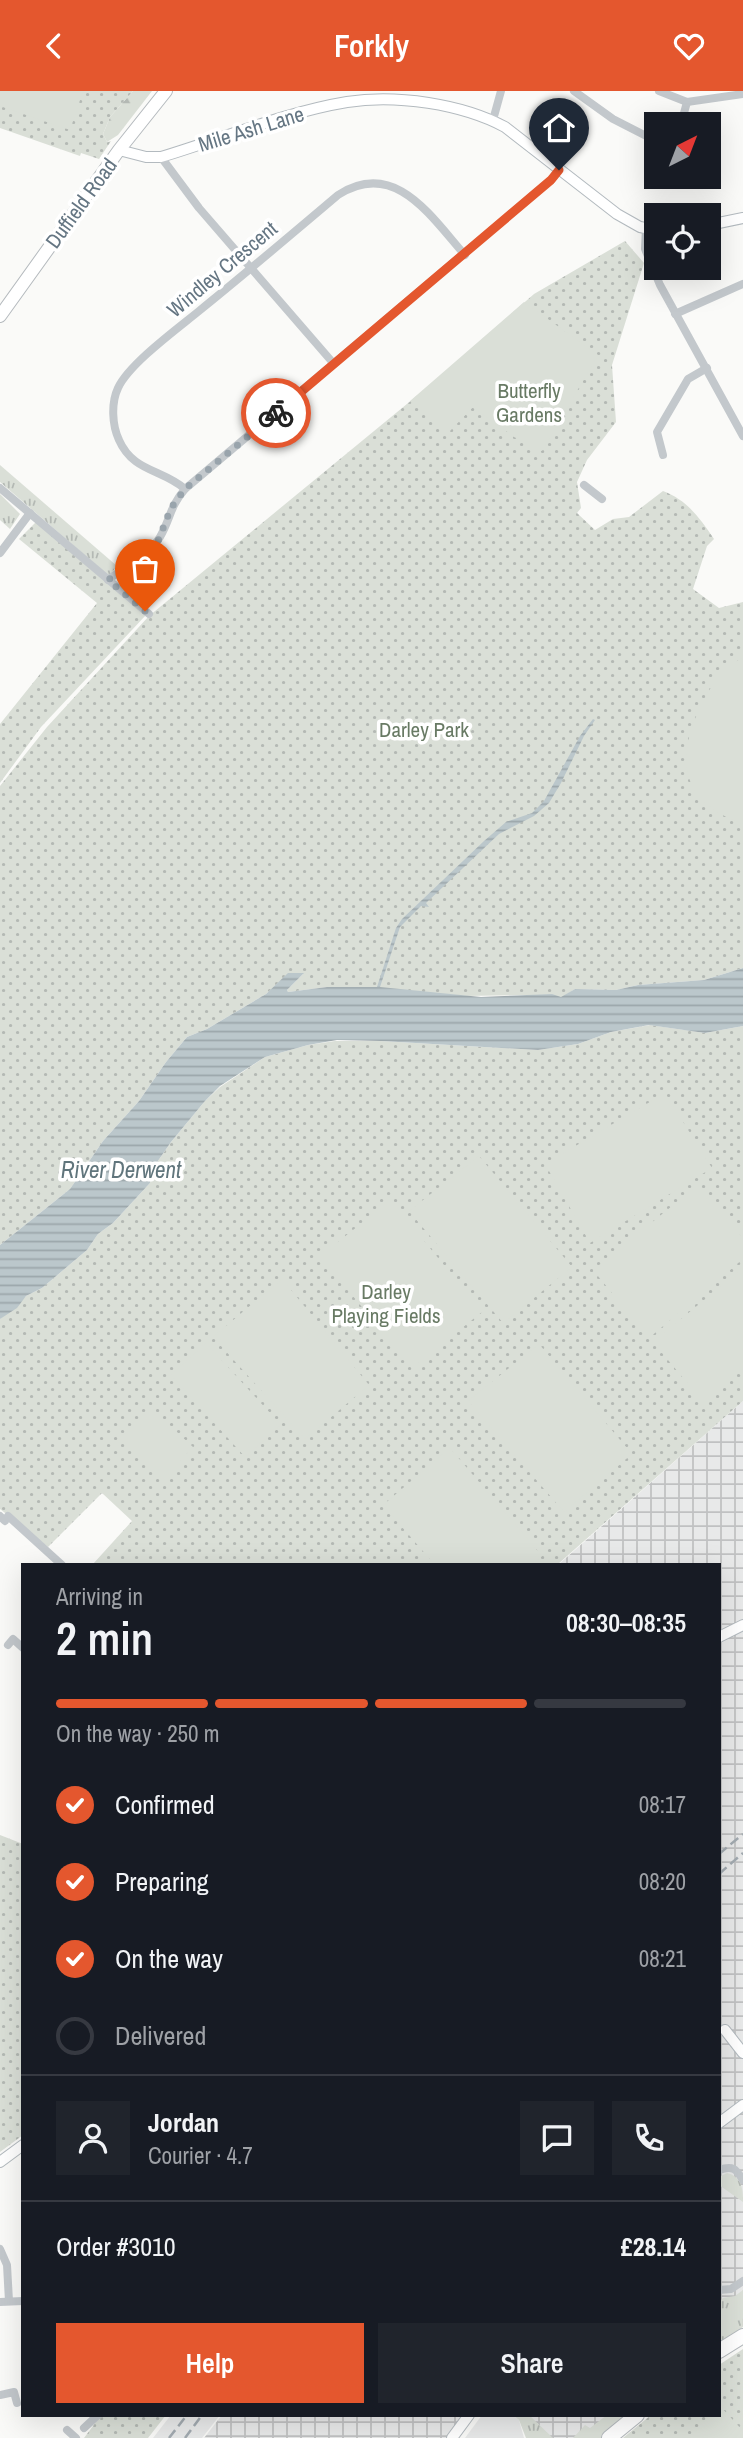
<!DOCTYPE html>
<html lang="en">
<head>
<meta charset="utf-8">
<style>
	:root { --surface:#171b24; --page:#20242c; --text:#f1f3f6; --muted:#9ea1a6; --line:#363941; --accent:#e4572e }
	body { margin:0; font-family:"Archivo Narrow",sans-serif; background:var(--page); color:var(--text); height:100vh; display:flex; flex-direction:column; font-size:26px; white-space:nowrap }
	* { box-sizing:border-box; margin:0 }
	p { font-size:23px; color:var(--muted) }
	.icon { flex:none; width:38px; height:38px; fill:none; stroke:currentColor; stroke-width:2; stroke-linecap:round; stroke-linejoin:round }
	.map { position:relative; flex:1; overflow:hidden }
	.sheet { position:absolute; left:21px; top:1472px; width:700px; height:854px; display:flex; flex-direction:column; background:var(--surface); border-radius:0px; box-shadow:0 7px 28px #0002 }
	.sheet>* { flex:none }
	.needle { width:46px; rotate:42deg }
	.fabs { position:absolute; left:644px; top:21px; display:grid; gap:14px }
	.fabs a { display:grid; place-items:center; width:77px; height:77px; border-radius:0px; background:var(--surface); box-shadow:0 7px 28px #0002; font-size:35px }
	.pin { position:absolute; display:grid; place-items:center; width:60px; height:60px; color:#fff; margin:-72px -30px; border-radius:50% 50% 50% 0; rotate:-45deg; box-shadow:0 0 7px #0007 }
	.pin .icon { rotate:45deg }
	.courier { position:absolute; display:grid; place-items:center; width:70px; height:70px; margin:-35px; border:5px solid #e4572e; border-radius:50%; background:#fff; color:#222; box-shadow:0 2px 9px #0007 }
	.headline em { font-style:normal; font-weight:600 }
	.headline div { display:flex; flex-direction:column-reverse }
	.headline { display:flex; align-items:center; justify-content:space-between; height:119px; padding:0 35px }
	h1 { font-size:46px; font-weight:600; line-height:52px }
	.bar { display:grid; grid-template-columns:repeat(4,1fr); gap:10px 7px; align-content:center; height:84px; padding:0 35px }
	.bar i { height:9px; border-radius:5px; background:var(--line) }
	.bar .current { background:var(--accent) }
	.bar p { grid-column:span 4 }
	.line { display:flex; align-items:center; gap:18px; padding:0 35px; border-top:2px solid var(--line) }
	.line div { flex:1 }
	.round { display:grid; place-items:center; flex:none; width:74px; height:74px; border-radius:0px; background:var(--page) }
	ol { padding:0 35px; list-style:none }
	li { display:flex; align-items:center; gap:21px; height:77px }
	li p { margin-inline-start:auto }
	li .icon { padding:7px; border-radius:50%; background:var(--accent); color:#fff; stroke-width:4 }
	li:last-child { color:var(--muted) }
	li i { width:38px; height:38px; border:4px solid var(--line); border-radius:50% }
	.action { display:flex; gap:14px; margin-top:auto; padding:14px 35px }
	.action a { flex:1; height:80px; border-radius:0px; background:var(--accent); color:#fff; font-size:28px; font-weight:600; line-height:80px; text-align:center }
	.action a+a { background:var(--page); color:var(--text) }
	header { display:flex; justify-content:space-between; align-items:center; height:91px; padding:0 35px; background:var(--accent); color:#fff; font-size:32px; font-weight:600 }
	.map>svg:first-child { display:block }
</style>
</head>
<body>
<header><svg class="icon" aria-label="back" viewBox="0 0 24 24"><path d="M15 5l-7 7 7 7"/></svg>Forkly<svg class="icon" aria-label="heart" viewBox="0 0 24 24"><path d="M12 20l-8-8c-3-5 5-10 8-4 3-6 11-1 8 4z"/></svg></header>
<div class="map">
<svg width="743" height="2347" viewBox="0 0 743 2347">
	<defs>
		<pattern id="industrial-grid" width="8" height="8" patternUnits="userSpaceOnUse" patternTransform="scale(1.75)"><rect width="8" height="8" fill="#e8e9e9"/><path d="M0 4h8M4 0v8" fill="none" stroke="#c0c1c2"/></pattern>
		<pattern id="grass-tufts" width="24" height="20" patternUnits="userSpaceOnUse" patternTransform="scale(1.75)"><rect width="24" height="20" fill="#dadfd7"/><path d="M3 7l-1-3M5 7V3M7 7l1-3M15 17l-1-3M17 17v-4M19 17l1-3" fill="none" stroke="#b4b9b4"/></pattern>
		<pattern id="forest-firs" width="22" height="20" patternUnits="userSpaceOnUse" patternTransform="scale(1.75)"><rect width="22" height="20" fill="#dadfd7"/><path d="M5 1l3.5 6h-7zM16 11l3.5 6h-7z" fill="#b4b9b4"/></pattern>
		<pattern id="park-dots" width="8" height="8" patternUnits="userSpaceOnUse" patternTransform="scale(1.75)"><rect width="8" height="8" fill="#dadfd7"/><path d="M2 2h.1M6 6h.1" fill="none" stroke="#b4b9b4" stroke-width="1.8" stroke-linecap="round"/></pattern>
		<pattern id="water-rules" width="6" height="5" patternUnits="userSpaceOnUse" patternTransform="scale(1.75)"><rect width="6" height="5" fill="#bbc7cb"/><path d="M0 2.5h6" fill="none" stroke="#9ca6aa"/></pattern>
	</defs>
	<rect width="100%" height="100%" fill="#fafaf8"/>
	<g fill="#e8e9e9">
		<polygon points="171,2324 220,2324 202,2347 153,2347"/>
		<polygon points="482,2324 513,2324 519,2329 524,2347 465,2347"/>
	</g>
	<g fill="url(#industrial-grid)">
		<polygon points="743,1310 743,2222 719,2236 719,1474 558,1474"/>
		<polygon points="222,2324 464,2324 447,2347 204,2347"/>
		<polygon points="523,2324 619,2324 592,2347 543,2347"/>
	</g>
	<g fill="url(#grass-tufts)">
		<polygon points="0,374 117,475 109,485 0,391"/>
		<polygon points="0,403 20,423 10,438 0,429"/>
		<path d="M727,2082C742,2086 743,2098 743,2111L719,2094V2086Z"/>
		<polygon points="743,2199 743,2236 719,2253 719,2212 723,2207 735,2205"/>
		<polygon points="513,2324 529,2324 553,2347 526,2347 519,2329"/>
		<polygon points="607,2324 628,2324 601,2347 573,2347 585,2334 590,2337"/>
	</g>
	<polygon fill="url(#forest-firs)" points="133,0 152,0 118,44 107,51 103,43 110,26"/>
	<g fill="url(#park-dots)">
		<polygon points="0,0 133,0 110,26 103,43 107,51 111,50 99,68 81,62 80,65 0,37"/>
		<path d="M625,150L644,172L612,274L616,331L587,369L577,391L581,417L577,422L595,439L613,428L629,426L663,400C687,409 700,427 714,448L707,455L693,498L719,517L743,511V877L704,889L638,894L616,899L575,898L561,907L524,904L466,905L356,896H327L288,901L287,899L303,883H288L266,903L207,938L187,946L166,971L139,1010L103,1050L70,1098L0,1154V695L47,636L149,525L430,294L534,203Z"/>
		<polygon points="38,429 146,524 41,636 0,692 0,633 97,512 19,448"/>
		<polygon points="650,934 705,942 743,935 743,1310 558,1473 93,1473 132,1430 102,1402 48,1456 0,1418 0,1228 26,1205 42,1197 87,1159 98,1143 113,1132 150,1092 151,1080 171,1051 205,1010 220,996 265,966 308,954 335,950 381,950 538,959 578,953 611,941"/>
		<polygon points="0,1744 23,1753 23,2044 0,2061"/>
		<polygon points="743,2258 743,2347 623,2347 651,2324 719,2324 719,2274"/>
		<polygon points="104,2324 166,2324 148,2347 84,2347 96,2331"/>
	</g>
	<g fill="#dadfd7">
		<polygon points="0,0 83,0 70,39 0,15"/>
		<polygon points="524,211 598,264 542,360 514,346 473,316 450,340 410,310"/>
		<path d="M743,566V733C687,713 674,677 697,623C708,598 719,580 743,566Z"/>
		<polygon points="665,1002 712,1077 590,1152 545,1073"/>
		<polygon points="479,1065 572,1176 503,1232 409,1120"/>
		<polygon points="698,1094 743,1147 743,1168 649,1247 593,1179"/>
		<polygon points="391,1109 482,1221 412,1277 320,1165"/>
		<polygon points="743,1177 743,1276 703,1311 653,1251"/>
		<polygon points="282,1188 369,1294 305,1348 213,1246"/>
		<polygon points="206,1252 281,1334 245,1366 171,1284"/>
		<polygon points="539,1253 632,1363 564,1421 468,1310"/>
		<polygon points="150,1316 193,1356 164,1388 121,1347"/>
		<polygon points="450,1357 542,1465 532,1473 434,1473 383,1414"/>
		<polygon points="722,2317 743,2340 743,2347 689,2347 714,2324 719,2324 719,2320"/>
	</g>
	<polygon fill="url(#water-rules)" points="593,628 595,629 584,645 561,692 549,712 534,725 499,743 426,812 429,816 421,815 400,836 380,896 481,906 552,903 561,906 575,898 616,899 638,894 704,889 743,877 743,935 705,942 649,934 611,941 578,953 538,959 381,950 337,949 308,954 265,966 220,995 205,1010 171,1051 151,1080 150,1092 113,1132 98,1143 87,1159 42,1197 26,1205 17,1217 0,1228 0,1154 70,1098 103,1050 139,1010 166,971 187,946 207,938 266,903 288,882 304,882 287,899 288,901 327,896 377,896 396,837 402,828 484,750 506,731 532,722 544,710 580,645"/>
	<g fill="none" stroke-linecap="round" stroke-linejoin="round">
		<defs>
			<g id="secondary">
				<path d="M119,59L146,66H161C221,48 286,21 347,11C396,3 462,13 505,36L617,123L640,136L656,139"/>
				<polyline points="709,134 743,127"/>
				<polyline points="719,1546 743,1534"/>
				<polyline points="725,1939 743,1962"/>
				<polyline points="719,2032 743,2014"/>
				<polyline points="0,2071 23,2054"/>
				<polyline points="452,2347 469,2324"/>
			</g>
			<polyline id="primary" points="0,225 119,59 166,0"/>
			<g id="highway">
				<polyline points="719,2260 743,2245"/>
				<polyline points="609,2347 637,2324"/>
			</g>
		</defs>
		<use href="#secondary" stroke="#b3babf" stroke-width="12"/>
		<use href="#primary" stroke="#b5babe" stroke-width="14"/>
		<use href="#highway" stroke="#b4b9bd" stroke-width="16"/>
		<g stroke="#c3c8cc" stroke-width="8">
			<polyline points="574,0 613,28 656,50"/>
			<polyline points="659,0 687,11 743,3"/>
			<polyline points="493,29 501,0"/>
			<polyline points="681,33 687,11"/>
			<polyline points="161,66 199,117 334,273"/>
			<polyline points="646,137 645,158 660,194 743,345"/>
			<polyline points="675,223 743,193"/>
			<polyline points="663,364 657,341 688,288 707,277"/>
			<polyline points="584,394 602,408"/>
			<polyline points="0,397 149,523"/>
			<path d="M185,398C162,378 133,381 119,349C112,334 111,312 118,297C129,273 177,238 199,220C246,182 292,143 338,104C395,67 431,126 465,164"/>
			<polyline points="0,462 30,422"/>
			<path d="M108,489C126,475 148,466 160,446C171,427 169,417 185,398L551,89L559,79"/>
			<polyline points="0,1425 5,1430 8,1425 62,1474"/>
			<polyline points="8,1554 13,1548 23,1557"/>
			<path d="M719,2079C733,2074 736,2078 743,2089"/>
			<polyline points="0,2158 7,2174 9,2210"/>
			<polyline points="719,2199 731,2198 743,2190"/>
			<polyline points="0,2211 23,2210"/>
			<polyline points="0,2304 14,2301 17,2312"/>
			<polyline points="84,2337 98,2324"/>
			<polyline points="67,2339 76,2347"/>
		</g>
		<use href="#secondary" stroke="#fff" stroke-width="10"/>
		<use href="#primary" stroke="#fff" stroke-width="12"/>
		<use href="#highway" stroke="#fff" stroke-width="14"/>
		<g stroke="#a2aab0" stroke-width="2.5" stroke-dasharray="10 5" stroke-linecap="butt">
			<polyline points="719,1763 743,1743"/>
			<polyline points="719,1783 743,1762"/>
			<polyline points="169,2347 187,2324"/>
			<polyline points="185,2347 202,2324"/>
		</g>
	</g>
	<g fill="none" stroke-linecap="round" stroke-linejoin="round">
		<polyline stroke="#99a4ac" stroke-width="7" stroke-dasharray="0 12.6" points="145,520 108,489 140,468 158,450 171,417 185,398 276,322"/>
		<polyline stroke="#e4572e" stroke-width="9" points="276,322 551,89 559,79"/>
	</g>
	<g text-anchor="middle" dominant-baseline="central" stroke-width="7" stroke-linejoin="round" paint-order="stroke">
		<g font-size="21" fill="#657683" stroke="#fff">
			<text transform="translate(251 38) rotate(-17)">Mile Ash Lane</text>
			<text transform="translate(81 112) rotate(-54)">Duffield Road</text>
			<text transform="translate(222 178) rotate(-40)">Windley Crescent</text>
		</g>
		<g font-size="21" fill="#687a64" stroke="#fff">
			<text x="529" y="299">Butterfly<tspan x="529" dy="24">Gardens</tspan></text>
			<text x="424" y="638">Darley Park</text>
			<text x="386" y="1200">Darley<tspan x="386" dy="24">Playing Fields</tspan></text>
		</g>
		<g font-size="23" font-style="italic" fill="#60757c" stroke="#fff">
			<text x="121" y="1078">River Derwent</text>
		</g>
	</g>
</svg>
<div class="fabs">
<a><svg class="needle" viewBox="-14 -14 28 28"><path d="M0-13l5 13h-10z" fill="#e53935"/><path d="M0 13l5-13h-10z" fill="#9ea1a6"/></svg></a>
<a><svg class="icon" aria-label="locate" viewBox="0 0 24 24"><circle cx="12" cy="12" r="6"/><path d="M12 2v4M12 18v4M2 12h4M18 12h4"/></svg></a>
</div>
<div class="pin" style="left:145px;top:520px;background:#ea580c"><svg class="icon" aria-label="bag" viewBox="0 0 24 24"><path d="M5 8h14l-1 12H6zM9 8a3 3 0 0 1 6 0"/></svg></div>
<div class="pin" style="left:559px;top:79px;background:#1f2937"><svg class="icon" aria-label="home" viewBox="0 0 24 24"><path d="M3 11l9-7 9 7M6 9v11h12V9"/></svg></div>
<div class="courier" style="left:276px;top:322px"><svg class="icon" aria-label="bike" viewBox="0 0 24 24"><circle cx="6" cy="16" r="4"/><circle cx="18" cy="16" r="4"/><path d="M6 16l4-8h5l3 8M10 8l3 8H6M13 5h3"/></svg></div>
<section class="sheet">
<div class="headline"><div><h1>2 min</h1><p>Arriving in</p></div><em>08:30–08:35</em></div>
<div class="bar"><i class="current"></i><i class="current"></i><i class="current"></i><i></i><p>On the way · 250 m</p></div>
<ol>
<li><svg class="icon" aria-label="check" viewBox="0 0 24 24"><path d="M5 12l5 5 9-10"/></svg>Confirmed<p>08:17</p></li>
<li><svg class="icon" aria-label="check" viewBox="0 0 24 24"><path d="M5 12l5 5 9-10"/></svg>Preparing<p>08:20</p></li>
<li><svg class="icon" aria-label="check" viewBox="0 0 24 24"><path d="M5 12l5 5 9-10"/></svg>On the way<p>08:21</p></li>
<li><i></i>Delivered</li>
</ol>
<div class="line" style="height:126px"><a class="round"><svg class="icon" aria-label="person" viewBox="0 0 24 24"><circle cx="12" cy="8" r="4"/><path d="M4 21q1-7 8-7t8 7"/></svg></a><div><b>Jordan</b><p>Courier · 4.7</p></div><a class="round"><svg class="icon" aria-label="chat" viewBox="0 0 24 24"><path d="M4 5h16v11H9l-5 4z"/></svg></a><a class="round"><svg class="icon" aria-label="phone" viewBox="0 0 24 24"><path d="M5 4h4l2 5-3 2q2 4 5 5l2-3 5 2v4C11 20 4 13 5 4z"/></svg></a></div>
<div class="line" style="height:91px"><div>Order #3010</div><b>£28.14</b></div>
<div class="action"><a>Help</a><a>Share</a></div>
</section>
</div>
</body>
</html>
